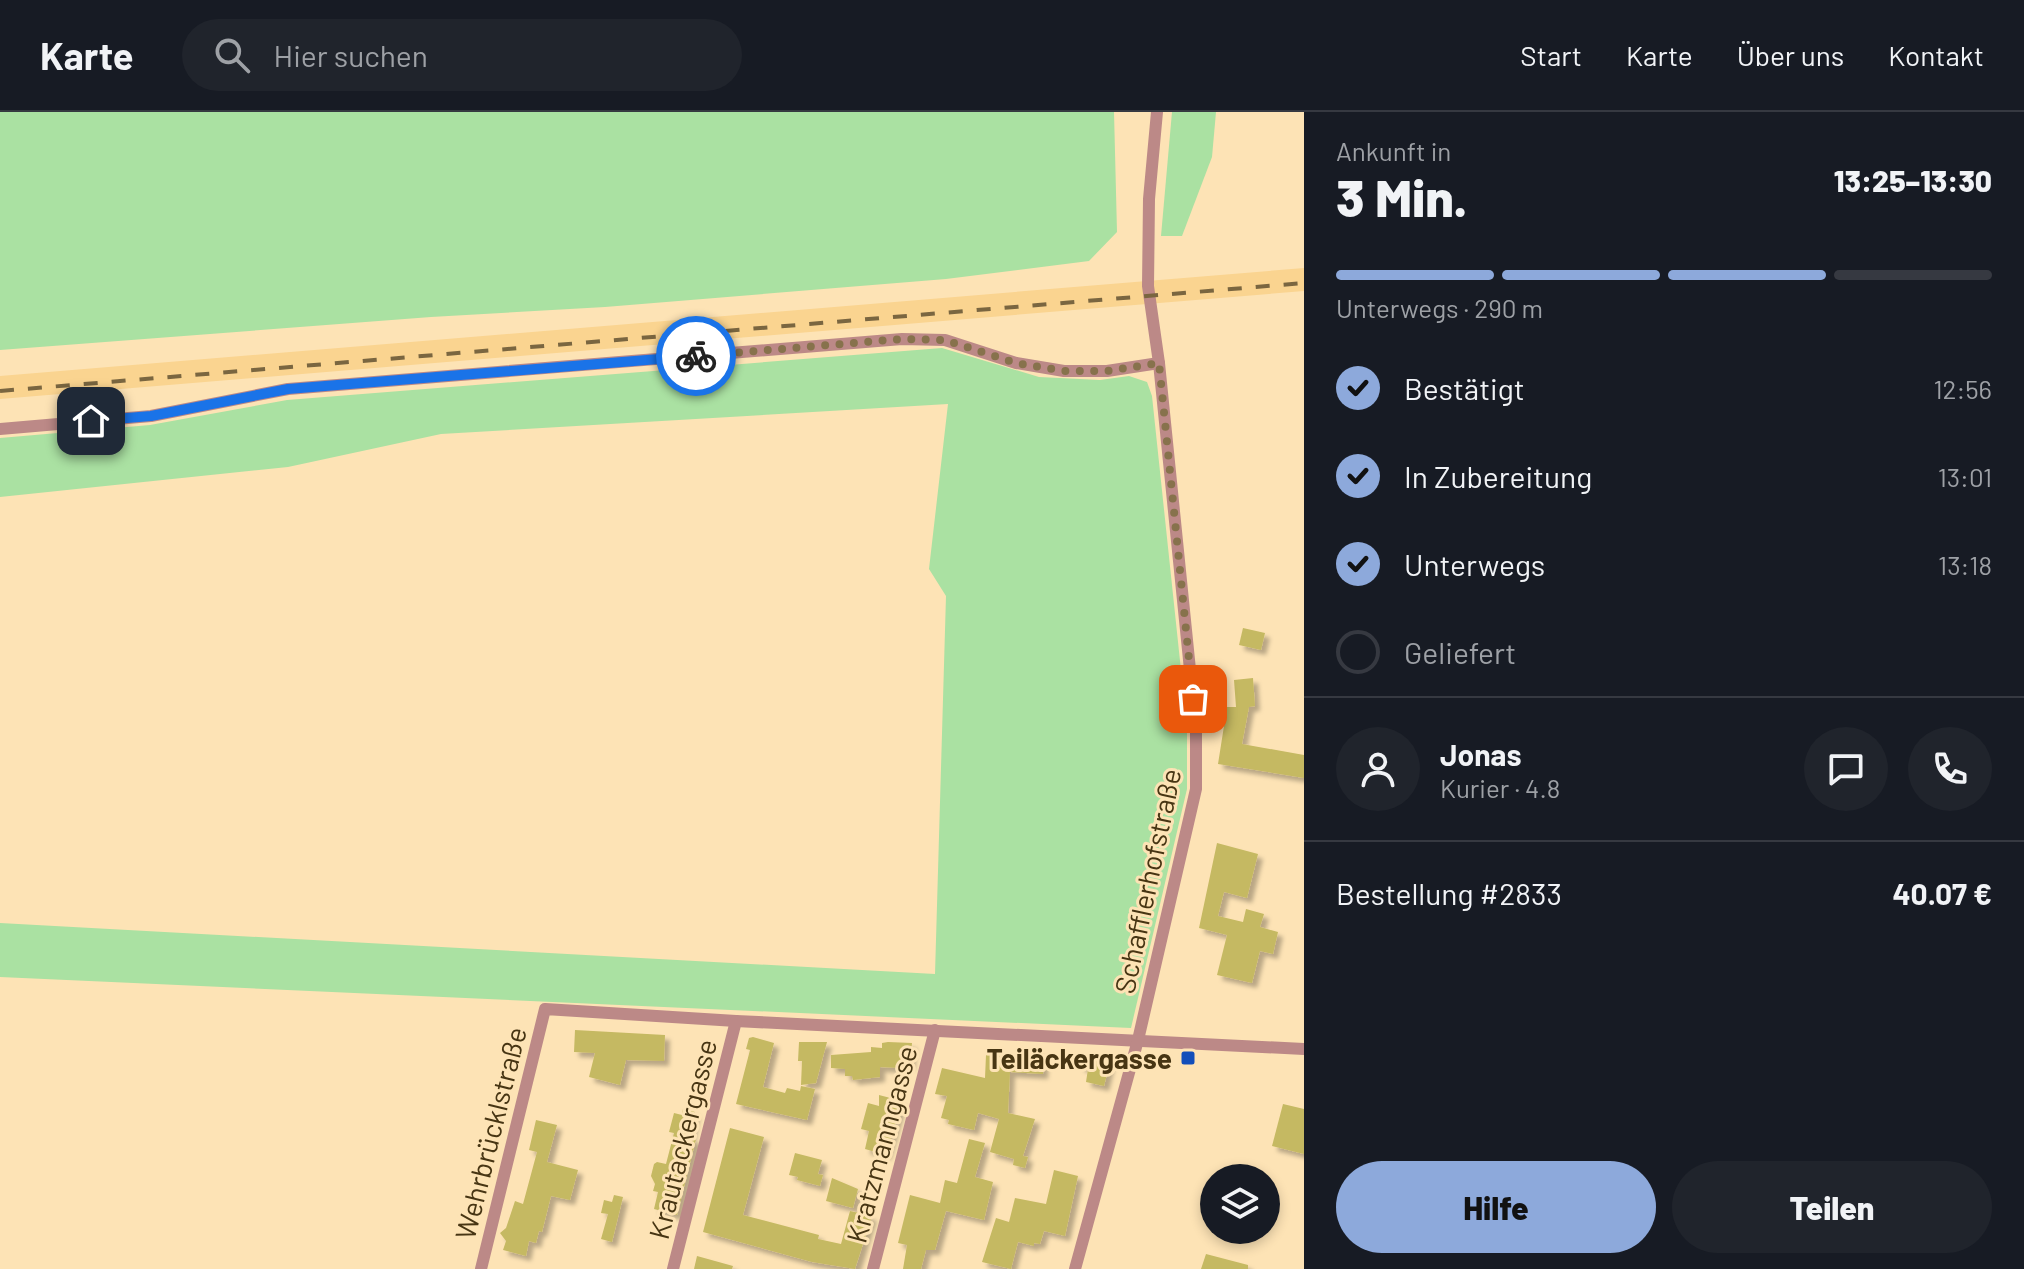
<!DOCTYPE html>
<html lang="de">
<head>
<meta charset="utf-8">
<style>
	:root { --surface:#171b24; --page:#20242c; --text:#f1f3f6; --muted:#9ea1a6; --line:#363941; --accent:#8da9db }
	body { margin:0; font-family:Barlow,sans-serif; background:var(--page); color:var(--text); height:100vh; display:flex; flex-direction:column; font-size:30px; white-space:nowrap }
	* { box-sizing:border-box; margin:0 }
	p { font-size:26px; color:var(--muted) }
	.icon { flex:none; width:44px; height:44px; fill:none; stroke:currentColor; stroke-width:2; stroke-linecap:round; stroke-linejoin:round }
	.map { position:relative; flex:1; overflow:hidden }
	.drawer { display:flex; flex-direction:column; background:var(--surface); width:720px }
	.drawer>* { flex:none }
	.fabs { position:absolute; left:1200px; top:1052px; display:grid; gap:16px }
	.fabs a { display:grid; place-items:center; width:80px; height:80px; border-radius:50%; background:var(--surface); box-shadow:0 4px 12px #0003; font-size:40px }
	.pin { position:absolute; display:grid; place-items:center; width:68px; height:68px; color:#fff; margin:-34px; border-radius:16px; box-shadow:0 4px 12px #0006 }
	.courier { position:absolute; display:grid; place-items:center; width:80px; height:80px; margin:-40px; border:6px solid #1a73e8; border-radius:50%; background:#fff; color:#222; box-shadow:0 2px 10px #0007 }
	.headline em { font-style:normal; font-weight:800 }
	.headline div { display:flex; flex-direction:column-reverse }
	.headline { display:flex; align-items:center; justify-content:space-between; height:136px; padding:0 32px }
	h1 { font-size:52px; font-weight:800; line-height:60px }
	.bar { display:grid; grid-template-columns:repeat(4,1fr); gap:12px 8px; align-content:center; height:96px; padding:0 32px }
	.bar i { height:10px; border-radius:6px; background:var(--line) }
	.bar .active { background:var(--accent) }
	.bar p { grid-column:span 4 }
	.line { display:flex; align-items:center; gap:20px; padding:0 32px; border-top:2px solid var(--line) }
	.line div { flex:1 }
	.round { display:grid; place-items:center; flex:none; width:84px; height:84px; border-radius:42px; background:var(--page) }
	ol { padding:0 32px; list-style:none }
	li { display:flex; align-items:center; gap:24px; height:88px }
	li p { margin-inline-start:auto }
	li .icon { padding:8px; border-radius:50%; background:var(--accent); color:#111; stroke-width:4 }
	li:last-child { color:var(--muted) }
	li i { width:44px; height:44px; border:4px solid var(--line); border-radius:50% }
	.button { display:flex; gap:16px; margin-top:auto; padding:16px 32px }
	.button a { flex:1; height:92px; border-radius:48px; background:var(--accent); color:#111; font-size:32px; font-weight:800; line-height:92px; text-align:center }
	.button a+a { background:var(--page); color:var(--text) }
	header { display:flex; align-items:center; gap:48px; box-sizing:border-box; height:112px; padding:0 40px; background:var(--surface); border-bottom:2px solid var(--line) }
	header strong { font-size:38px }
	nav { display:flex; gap:44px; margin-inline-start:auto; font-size:28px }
	.search { width:560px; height:72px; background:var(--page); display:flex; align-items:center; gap:20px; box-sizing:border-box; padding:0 28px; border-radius:44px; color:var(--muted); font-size:30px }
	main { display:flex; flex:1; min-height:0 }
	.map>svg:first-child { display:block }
</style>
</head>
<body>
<header>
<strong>Karte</strong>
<div class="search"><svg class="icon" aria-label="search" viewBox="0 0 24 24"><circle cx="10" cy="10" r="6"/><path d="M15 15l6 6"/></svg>Hier suchen</div>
<nav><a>Start</a><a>Karte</a><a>Über uns</a><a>Kontakt</a></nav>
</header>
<main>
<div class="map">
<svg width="1304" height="1157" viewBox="0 0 1304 1157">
	<defs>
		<filter id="shadow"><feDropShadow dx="5" dy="5" stdDeviation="2" flood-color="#0004"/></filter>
	</defs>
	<rect width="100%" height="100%" fill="#fde3b5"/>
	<polygon fill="#fad490" points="1304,156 1304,179 0,287 0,264"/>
	<g fill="#aae1a2">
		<polygon points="0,0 1114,0 1117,120 1089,149 946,167 605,195 431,205 0,238"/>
		<polygon points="1172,0 1216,0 1212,45 1182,124 1161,124"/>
		<polygon points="942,236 1039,265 1100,268 1129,264 1147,270 1152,284 1187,615 1187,677 1131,916 0,865 0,811 935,862 946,484 929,457 948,292 441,322 288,355 0,385 0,326 150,313 287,288"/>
	</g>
	<g fill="#c5b962" filter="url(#shadow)">
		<polygon points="1243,516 1265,521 1261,538 1239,533"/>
		<polygon points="1253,566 1255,594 1249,595 1242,632 1304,643 1304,666 1218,652 1227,595 1236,595 1234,568"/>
		<polygon points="1217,731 1258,742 1247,786 1224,780 1218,804 1243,810 1246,797 1264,802 1260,815 1278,820 1273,842 1260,839 1252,871 1217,863 1227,823 1199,816"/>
		<polygon points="575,918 665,923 664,949 626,948 620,973 589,965 595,941 574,940"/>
		<polygon points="753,925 774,931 763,975 785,981 787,976 800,979 801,974 815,977 807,1008 736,992 750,938 746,937 749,926"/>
		<polygon points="799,930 827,930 816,971 801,973 802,949 798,949"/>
		<polygon points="888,930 912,931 910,953 901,952 901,956 880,955 880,965 853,968 852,964 845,964 845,957 831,956 831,943 871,940 871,935 882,936 882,931"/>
		<polygon points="1024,939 1044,940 1043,962 1010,960 1008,1001 1035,1007 1023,1044 1028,1045 1025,1056 1013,1053 1014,1047 990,1040 999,1007 978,1001 974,1018 948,1012 949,1008 941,1006 947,984 935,982 942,956 985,966 986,943 1023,945"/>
		<polygon points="1092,941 1111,946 1104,974 1086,970 1088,957 1079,954 1082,943 1091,945"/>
		<polygon points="879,983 902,989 886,1043 865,1037 869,1019 861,1017 868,991 879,994"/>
		<polygon points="1283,992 1304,997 1304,1042 1272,1034"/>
		<polygon points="683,997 695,1000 690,1026 696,1027 677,1103 654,1097 658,1080 653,1079 655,1072 651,1064 654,1052 657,1050 666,1052 674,1021 669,1020 674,1001 682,1003"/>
		<polygon points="536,1008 557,1013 547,1050 578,1058 570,1088 551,1084 542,1120 539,1119 536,1131 529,1129 526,1144 503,1138 506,1129 500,1121 506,1116 515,1089 523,1092 537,1040 529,1038"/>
		<polygon points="730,1016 764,1025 743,1103 819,1123 818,1127 841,1132 850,1099 872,1104 855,1157 812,1150 703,1120"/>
		<polygon points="969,1027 985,1031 975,1065 993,1070 984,1108 946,1099 935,1138 926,1138 921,1157 903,1157 907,1133 898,1131 910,1083 940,1091 945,1068 957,1071"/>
		<polygon points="795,1041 822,1048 818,1062 823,1063 820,1074 797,1068 798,1065 789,1063"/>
		<polygon points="1054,1058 1078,1064 1065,1124 1044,1119 1040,1132 1034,1131 1034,1134 1018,1130 1011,1157 982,1150 996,1106 1009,1110 1015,1086 1046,1092"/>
		<polygon points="832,1066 858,1077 853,1096 826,1089"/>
		<polygon points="614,1083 623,1085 612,1130 601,1127 608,1102 601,1101 604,1088 612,1090"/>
		<polygon points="1206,1142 1248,1153 1248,1157 1201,1157"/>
		<polygon points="697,1144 733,1154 732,1157 694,1157"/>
	</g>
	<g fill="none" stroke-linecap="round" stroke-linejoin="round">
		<g stroke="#bc8987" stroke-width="12">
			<polyline points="0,317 151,304 288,277 902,227 945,228 1016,251 1064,259 1107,259 1159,251"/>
			<polyline points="481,1157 545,897 736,909 1304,937"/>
			<polyline points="673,1157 736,909"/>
			<polyline points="873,1157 935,918"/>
			<polyline points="1075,1157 1138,928 1196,677 1196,617 1159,251 1148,174 1149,87 1157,0"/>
		</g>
		<polyline stroke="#7a6640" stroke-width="4" stroke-dasharray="14 14" stroke-linecap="butt" points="0,279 1304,171"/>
	</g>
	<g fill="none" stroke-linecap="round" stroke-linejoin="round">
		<polyline stroke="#87724c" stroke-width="8" stroke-dasharray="0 14.4" points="696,244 902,227 945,228 1016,251 1064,259 1107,259 1159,251 1193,587"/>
		<polyline stroke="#1a73e8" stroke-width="10" points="91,309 151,304 288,277 696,244"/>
	</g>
	<rect fill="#124eba" stroke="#fde3b5" stroke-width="3" x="1180" y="938" width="16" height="16" rx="4"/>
	<g text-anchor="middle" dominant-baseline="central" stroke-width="6" stroke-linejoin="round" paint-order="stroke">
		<g font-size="28" fill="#473513" stroke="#fde3b5">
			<text transform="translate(1147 769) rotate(-78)">Schafflerhofstraße</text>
			<text transform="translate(490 1021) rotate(-76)">Wehrbrücklstraße</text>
			<text transform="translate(682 1027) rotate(-76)">Krautackergasse</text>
			<text transform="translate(881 1032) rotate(-75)">Kratzmanngasse</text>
		</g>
		<g font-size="28" font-weight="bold" fill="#473513" stroke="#fde3b5" text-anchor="end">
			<text x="1172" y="946">Teiläckergasse</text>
		</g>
	</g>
</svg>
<div class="fabs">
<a><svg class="icon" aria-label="layers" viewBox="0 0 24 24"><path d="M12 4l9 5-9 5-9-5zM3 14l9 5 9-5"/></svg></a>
</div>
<div class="pin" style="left:1193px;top:587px;background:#ea580c"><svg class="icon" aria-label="bag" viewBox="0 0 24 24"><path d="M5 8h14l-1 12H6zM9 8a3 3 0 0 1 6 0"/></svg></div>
<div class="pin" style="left:91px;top:309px;background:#1f2937"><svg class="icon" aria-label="home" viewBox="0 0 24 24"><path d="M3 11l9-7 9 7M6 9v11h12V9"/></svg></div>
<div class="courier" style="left:696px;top:244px"><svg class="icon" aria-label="bike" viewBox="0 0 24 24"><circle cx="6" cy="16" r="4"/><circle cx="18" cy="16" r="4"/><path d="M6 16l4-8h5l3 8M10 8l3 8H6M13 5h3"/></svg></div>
</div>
<section class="drawer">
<div class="headline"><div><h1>3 Min.</h1><p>Ankunft in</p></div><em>13:25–13:30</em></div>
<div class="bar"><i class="active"></i><i class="active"></i><i class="active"></i><i></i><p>Unterwegs · 290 m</p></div>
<ol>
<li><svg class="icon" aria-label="check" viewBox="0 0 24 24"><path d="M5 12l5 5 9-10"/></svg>Bestätigt<p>12:56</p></li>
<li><svg class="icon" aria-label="check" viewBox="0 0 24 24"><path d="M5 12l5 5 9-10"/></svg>In Zubereitung<p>13:01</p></li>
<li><svg class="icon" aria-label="check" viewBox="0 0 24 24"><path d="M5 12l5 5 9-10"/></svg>Unterwegs<p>13:18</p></li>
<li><i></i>Geliefert</li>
</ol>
<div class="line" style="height:144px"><a class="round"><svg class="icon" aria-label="person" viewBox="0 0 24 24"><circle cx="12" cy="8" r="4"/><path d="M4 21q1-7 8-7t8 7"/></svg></a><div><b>Jonas</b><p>Kurier · 4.8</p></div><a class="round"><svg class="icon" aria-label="chat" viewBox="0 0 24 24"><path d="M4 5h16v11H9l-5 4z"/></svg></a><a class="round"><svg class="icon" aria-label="phone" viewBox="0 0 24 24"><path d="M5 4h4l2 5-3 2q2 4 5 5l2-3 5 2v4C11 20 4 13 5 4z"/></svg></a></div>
<div class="line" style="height:104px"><div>Bestellung #2833</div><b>40.07 €</b></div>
<div class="button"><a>Hilfe</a><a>Teilen</a></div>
</section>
</main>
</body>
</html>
